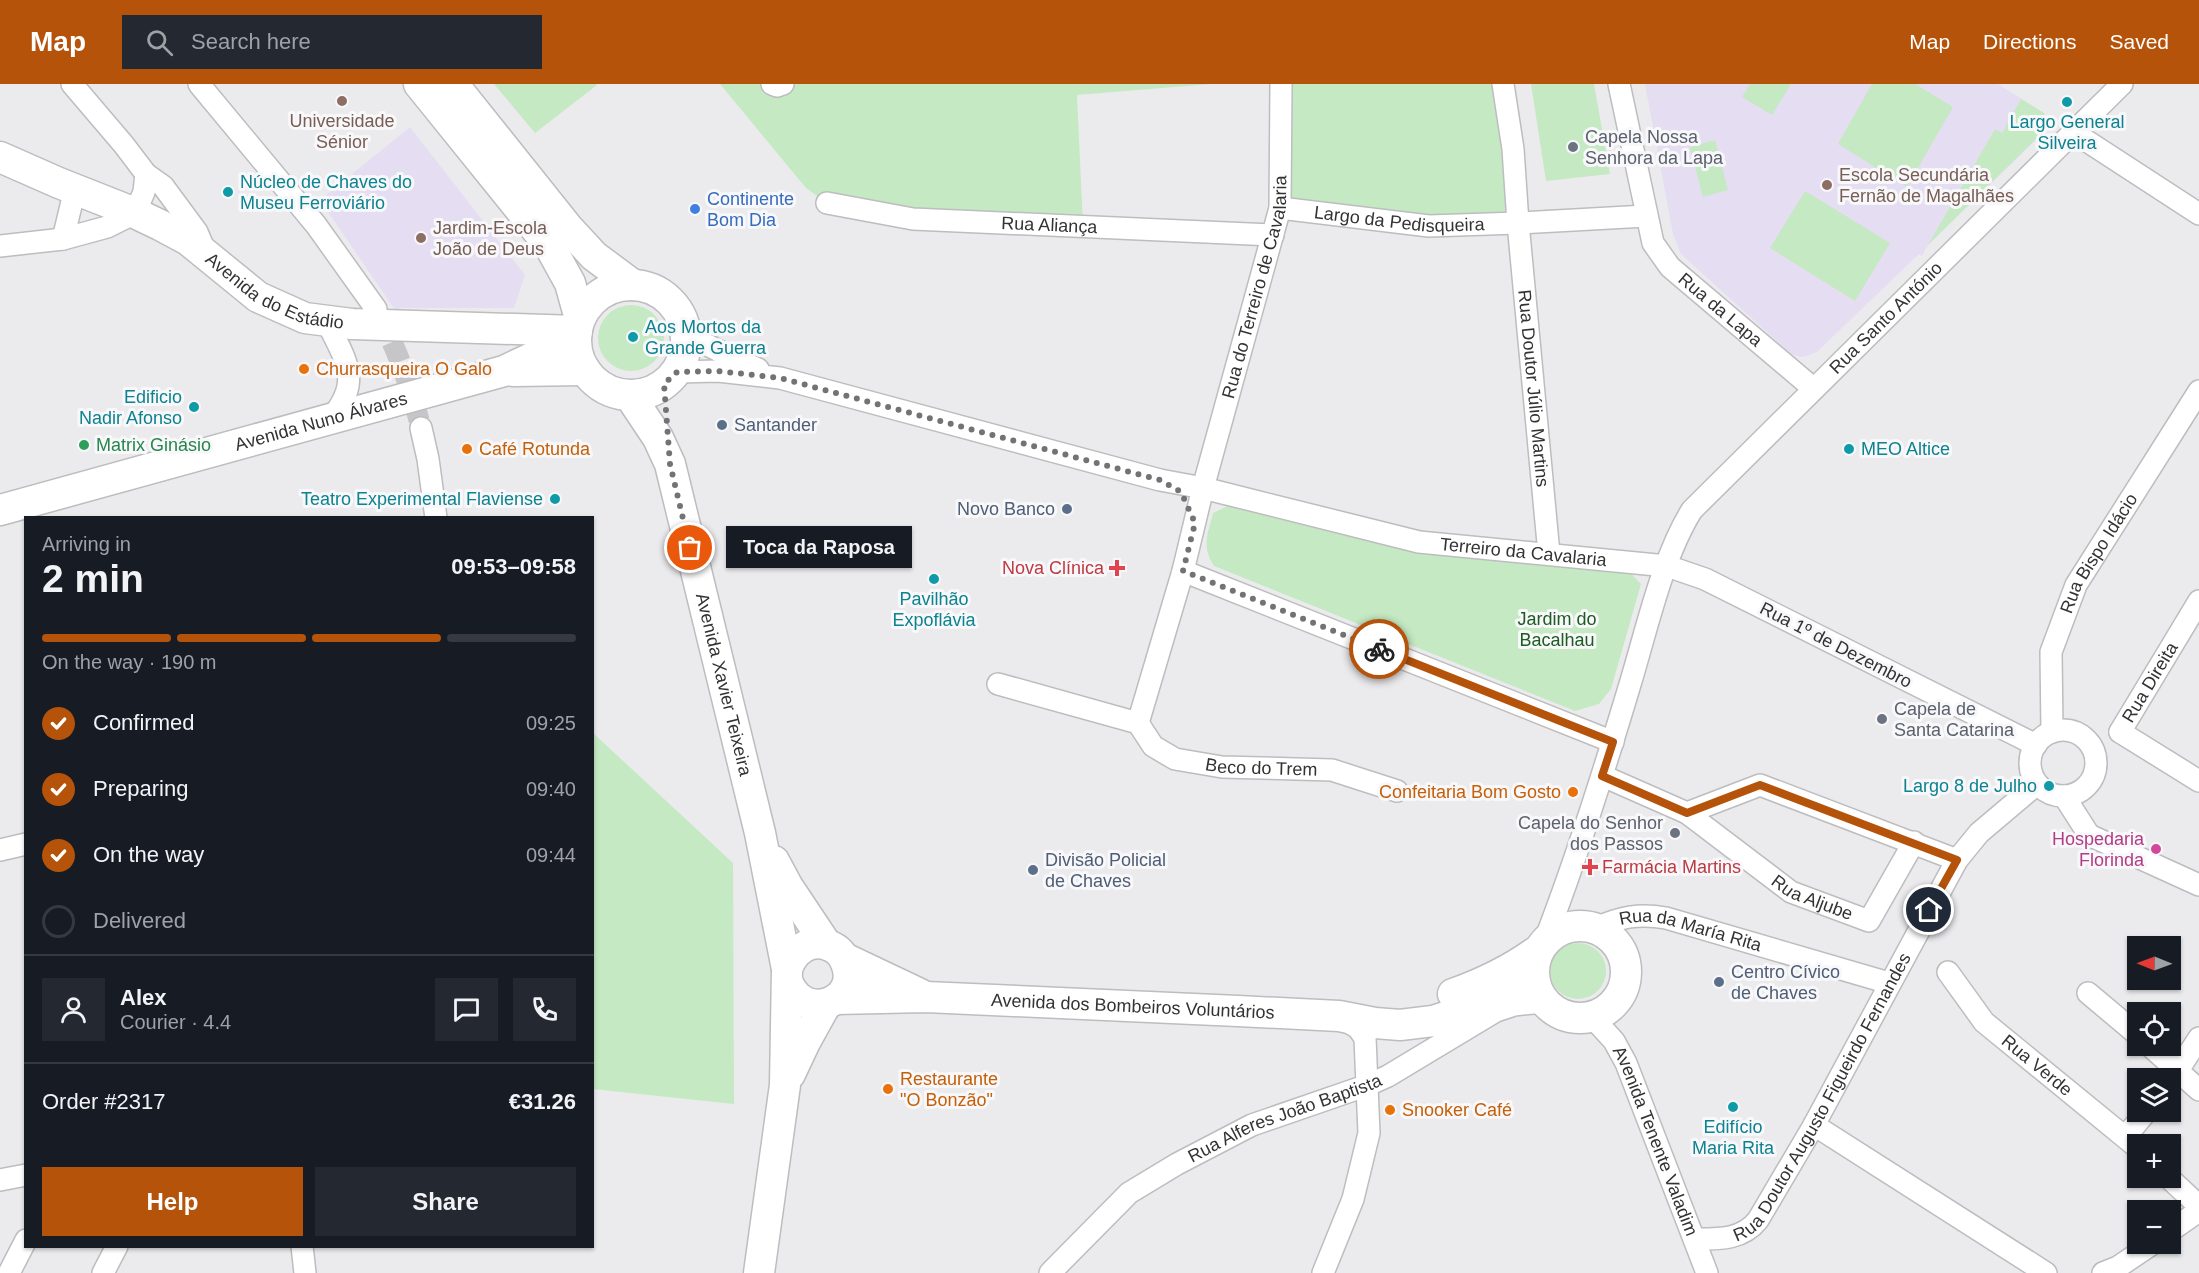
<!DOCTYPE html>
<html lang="en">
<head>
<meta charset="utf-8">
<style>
	:root { --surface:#171b24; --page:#242831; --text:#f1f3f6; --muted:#9ea1a6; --line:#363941; --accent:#b45309 }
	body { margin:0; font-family:Arial,sans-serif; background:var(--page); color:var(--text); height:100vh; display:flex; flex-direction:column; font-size:22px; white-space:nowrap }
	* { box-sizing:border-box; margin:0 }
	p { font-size:20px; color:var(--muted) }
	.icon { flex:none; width:33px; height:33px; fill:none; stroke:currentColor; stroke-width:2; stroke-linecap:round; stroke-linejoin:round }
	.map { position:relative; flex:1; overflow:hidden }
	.panel { position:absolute; left:24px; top:432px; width:570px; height:732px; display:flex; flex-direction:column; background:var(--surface); border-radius:0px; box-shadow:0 2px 4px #0004 }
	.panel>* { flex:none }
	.needle { width:39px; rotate:271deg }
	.buttons { position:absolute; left:2127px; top:852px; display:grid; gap:12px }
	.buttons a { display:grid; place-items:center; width:54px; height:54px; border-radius:0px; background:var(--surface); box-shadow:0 2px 4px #0004; font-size:30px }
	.pin { position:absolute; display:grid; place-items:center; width:51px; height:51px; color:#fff; margin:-26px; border:3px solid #fff; border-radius:50%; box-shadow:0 2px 6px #0007 }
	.courier { position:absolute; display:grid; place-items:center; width:60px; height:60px; margin:-30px; border:4px solid #b45309; border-radius:50%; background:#fff; color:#222; box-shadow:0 2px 8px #0007 }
	.bubble { position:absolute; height:42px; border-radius:0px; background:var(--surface); box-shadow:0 2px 4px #0004; font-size:20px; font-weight:700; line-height:42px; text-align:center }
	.summary em { font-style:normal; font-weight:700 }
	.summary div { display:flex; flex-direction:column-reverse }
	.summary { display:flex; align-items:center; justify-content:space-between; height:102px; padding:0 18px }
	h1 { font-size:39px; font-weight:700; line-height:45px }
	.bar { display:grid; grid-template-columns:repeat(4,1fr); gap:9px 6px; align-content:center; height:72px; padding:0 18px }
	.bar i { height:8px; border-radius:4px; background:var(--line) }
	.bar .on { background:var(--accent) }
	.bar p { grid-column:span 4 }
	.line { display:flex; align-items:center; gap:15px; padding:0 18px; border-top:2px solid var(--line) }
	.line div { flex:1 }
	.round { display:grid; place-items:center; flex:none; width:63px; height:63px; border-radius:0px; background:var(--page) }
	ol { padding:0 18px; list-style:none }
	li { display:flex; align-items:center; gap:18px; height:66px }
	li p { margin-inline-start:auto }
	li .icon { padding:6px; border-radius:50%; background:var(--accent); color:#fff; stroke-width:4 }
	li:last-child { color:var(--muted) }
	li i { width:33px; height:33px; border:3px solid var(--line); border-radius:50% }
	.button { display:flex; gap:12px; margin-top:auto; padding:12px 18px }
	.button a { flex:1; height:69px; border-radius:0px; background:var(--accent); color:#fff; font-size:24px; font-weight:700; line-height:69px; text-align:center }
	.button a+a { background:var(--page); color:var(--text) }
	header { display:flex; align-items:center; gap:36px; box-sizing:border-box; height:84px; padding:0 30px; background:var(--accent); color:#fff }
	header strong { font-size:28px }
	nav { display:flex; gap:33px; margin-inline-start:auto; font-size:21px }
	.search { width:420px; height:54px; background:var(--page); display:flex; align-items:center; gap:15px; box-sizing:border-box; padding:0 21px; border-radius:0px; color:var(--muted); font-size:22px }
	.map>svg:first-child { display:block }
</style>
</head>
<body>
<header>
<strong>Map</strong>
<div class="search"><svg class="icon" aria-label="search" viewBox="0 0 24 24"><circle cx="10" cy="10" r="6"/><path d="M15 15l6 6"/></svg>Search here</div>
<nav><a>Map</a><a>Directions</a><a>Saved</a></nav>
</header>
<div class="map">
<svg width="2199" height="1189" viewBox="0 0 2199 1189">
	<rect width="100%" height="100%" fill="#ebebee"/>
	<g fill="#e5ddf2">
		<polygon points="1645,0 1998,0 2044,29 2047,37 2040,52 1928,161 1922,172 1919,170 1818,267 1810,271 1801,273 1791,270 1681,170 1673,150"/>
		<polygon points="410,43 525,191 514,224 401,224 395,226 320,116"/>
	</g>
	<g fill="#c5e9c3">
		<polygon points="494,0 596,0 597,1 535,49"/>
		<polygon points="720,0 1211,0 1077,11 1083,142 827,119 806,104"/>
		<polygon points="1281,0 1497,0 1518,139 1280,123"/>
		<polygon points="1531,0 1594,0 1610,90 1546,97"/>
		<polygon points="1750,0 1791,0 1772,31 1742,13"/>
		<polygon points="1872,0 1915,0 1953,23 1907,103 1838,60"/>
		<polygon points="2021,15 2044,29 2047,37 2045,46 1928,161 1995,45 2002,49"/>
		<polygon points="1715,56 1728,106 1703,113 1690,63"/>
		<polygon points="1805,107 1890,159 1855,217 1770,164"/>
		<circle cx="631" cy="254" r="33"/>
		<path d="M1232,420L1622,480L1641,500L1611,605L1599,620L1575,627L1214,482C1201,462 1208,450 1213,429Z"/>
		<polygon points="593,649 733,779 734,1020 593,1005"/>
		<circle cx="1578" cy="887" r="28"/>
	</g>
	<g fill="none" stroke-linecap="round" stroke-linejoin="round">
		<path stroke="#c6c6c9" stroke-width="21" stroke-dasharray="21 10" stroke-linecap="butt" d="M379,230C398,268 411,304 421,344"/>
		<defs>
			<g id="street">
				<polyline points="72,0 124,61 146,90 163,102 197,148 205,167"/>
				<polyline points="199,0 316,141 376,225"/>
				<polyline points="772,0 777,2 783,0"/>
				<path id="s1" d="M1503,0L1513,65L1518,139L1549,470"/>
				<path id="s2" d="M1619,0L1653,159L1670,183L1814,305"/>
				<polyline points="2073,48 2199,130"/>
				<path id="s3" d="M827,119L913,135L1273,151"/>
				<path id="s4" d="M1280,124L1429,142L1518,139L1646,132"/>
				<polyline points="63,155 75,105"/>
				<polyline points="0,162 63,155 107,143 135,129 144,108 146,90"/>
				<path d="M327,238C346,277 363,298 330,335"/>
				<polyline points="686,250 723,269 758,285"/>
				<path id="s5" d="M677,288L718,287L780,294L1160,396L1203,404L1419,458L1667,482L1705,495L2036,661"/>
				<polyline points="421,344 428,375 436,434"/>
				<polyline points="1183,487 1613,658"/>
				<polyline points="998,600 1138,639"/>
				<path id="s6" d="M1138,639L1183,487L1203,404L1280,124L1281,0"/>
				<path id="s7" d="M1138,639L1153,662L1175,675L1222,683L1332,686L1397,707"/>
				<circle cx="2063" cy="679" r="33"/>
				<path id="s8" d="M2052,648L2051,568L2076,501L2199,307"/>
				<path id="s9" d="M2120,648L2199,517"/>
				<polyline points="2120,648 2199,697"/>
				<path id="s10" d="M1603,692L1687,729L1791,808L1869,837L1914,758"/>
				<polyline points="2064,712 2089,751 2199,801"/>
				<polyline points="1687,729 1760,701 1957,776"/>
				<polyline points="0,766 26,760"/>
				<path id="s11" d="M1596,844C1620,833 1639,829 1666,834L1889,899"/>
				<path id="s12" d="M1545,856C1578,771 1605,684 1631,597C1647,544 1663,472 1692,426L2122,0"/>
				<path id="s13" d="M1948,888L1984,938L2138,1064"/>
				<polyline points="2088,909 2138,951"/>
				<path id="s14" d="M1592,933L1614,957L1626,979L1707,1189"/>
				<polyline points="2150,962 2199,1006"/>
				<polyline points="2171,997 2199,954"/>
				<polyline points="1814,1041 2046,1189"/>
				<polyline points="2126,1052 2146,1028"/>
				<polyline points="2169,1094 2199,1122"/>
				<polyline points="0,1096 26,1091"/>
				<polyline points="2170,1147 2199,1127"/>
				<path id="s15" d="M1695,1155C1719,1155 1742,1156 1758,1136L1814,1041L1957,776L1979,749L2037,700"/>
				<polyline points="302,1162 305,1189"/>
				<polyline points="9,1189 26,1156"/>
				<polyline points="103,1189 117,1162"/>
				<path id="s16" d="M1050,1189L1129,1109L1177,1080L1252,1041L1368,1001L1388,992L1496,927L1514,921L1544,918"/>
				<polyline points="1323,1189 1353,1115 1369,1049 1365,954 1358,944 1343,935"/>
				<polyline points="2103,1189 2118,1183 2152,1160"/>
			</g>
			<g id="secondary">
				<polyline points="419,0 549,161 570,199 580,235"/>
				<polyline points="453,0 569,145 594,172 633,201"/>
				<path id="s17" d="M0,73L59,99L135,129L160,141L188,156L258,213L305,234L352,240L577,247"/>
				<circle cx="631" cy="256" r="55"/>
				<polyline points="513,287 585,286"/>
				<path id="s18" d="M630,312L658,354L670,380L760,749L787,885"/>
				<path id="s19" d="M0,426L504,287L576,253"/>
				<polyline points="774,777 788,803 826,860"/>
				<circle cx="1580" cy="888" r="46"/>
				<polyline points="844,874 920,910"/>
				<path d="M1453,910C1484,899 1511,886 1537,867"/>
				<path id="s20" d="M836,915L926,913L1238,927L1339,932L1375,939L1400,941L1433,937L1536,904"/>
				<polyline points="790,990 805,958 826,920"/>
				<path d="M759,1189L785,1001L787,885C793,867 810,853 830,862C838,865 843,871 846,879C862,918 802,941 787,896"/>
			</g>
		</defs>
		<use href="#street" stroke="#bdbdc0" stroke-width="24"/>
		<use href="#secondary" stroke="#bdbdc0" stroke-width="33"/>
		<use href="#street" stroke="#fff" stroke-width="21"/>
		<use href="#secondary" stroke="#fff" stroke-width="30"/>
	</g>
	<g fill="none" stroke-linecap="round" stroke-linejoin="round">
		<polyline stroke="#737375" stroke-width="6" stroke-dasharray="0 10.8" points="690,464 670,380 664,300 677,288 718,287 780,294 1160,396 1181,408 1195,439 1183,487 1379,565"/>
		<polyline stroke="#b45309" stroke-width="8" points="1379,565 1613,658 1602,692 1687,729 1760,701 1957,776 1929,826"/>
	</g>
	<g fill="#8d6e63" stroke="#f8f8fb" stroke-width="2">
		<circle cx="342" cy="17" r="6"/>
		<circle cx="1827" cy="101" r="6"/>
		<circle cx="421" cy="154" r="6"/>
	</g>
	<g fill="#0f9aa8" stroke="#f8f8fb" stroke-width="2">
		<circle cx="2067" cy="18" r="6"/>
		<circle cx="228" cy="108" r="6"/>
		<circle cx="633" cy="253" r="6"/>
		<circle cx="194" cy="323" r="6"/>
		<circle cx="1849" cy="365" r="6"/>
		<circle cx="555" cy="415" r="6"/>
		<circle cx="934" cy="495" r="6"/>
		<circle cx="2049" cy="702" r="6"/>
		<circle cx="1733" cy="1023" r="6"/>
	</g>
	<g fill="#6b7280" stroke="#f8f8fb" stroke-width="2">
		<circle cx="1573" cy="63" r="6"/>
		<circle cx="1882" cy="635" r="6"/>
		<circle cx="1675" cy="749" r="6"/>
	</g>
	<circle fill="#3f7fe0" stroke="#f8f8fb" stroke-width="2" cx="695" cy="125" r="6"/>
	<g fill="#e8710a" stroke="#f8f8fb" stroke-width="2">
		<circle cx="304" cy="285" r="6"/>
		<circle cx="467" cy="365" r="6"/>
		<circle cx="1573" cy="708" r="6"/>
		<circle cx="888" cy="1005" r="6"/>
		<circle cx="1390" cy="1026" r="6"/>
	</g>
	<g fill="#5c6f8a" stroke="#f8f8fb" stroke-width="2">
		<circle cx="722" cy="341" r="6"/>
		<circle cx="1067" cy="425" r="6"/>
		<circle cx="1033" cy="786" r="6"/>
		<circle cx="1719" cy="898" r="6"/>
	</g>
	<circle fill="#2e9e5b" stroke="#f8f8fb" stroke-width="2" cx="84" cy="361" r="6"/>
	<g fill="#e0444e" stroke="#f8f8fb" stroke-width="2">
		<path d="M1114 475h6v6h6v6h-6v6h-6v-6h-6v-6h6z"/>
		<path d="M1587 774h6v6h6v6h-6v6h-6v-6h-6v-6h6z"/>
	</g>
	<circle fill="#d1479c" stroke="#f8f8fb" stroke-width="2" cx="2156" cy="765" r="6"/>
	<g text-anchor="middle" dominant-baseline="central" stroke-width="6" stroke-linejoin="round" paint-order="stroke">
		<g font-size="18" fill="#785e54" stroke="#f8f8fb" text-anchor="start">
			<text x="342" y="37" text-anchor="middle">Universidade<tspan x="342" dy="21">Sénior</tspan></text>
			<text x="1839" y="91">Escola Secundária<tspan x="1839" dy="21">Fernão de Magalhães</tspan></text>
			<text x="433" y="144">Jardim-Escola<tspan x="433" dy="21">João de Deus</tspan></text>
		</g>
		<g font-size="18" fill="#0d838f" stroke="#f8f8fb">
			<text x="2067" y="38">Largo General<tspan x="2067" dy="21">Silveira</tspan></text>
			<text x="240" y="98" text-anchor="start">Núcleo de Chaves do<tspan x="240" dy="21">Museu Ferroviário</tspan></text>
			<text x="645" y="243" text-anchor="start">Aos Mortos da<tspan x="645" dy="21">Grande Guerra</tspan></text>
			<text x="182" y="313" text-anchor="end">Edificio<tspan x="182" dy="21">Nadir Afonso</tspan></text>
			<text x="1861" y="365" text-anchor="start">MEO Altice</text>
			<text x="543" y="415" text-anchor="end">Teatro Experimental Flaviense</text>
			<text x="934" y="515">Pavilhão<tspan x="934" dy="21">Expoflávia</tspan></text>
			<text x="2037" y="702" text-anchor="end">Largo 8 de Julho</text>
			<text x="1733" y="1043">Edifício<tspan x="1733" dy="21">Maria Rita</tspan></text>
		</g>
		<g font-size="18" fill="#5b616d" stroke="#f8f8fb" text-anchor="start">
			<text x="1585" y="53">Capela Nossa<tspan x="1585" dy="21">Senhora da Lapa</tspan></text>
			<text x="1894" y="625">Capela de<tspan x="1894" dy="21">Santa Catarina</tspan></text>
			<text x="1663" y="739" text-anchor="end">Capela do Senhor<tspan x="1663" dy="21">dos Passos</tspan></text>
		</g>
		<g font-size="18" fill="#366cbe" stroke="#f8f8fb" text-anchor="start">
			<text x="707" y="115">Continente<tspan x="707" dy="21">Bom Dia</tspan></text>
		</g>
		<g font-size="18" fill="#333334" stroke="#f8f8fb">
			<text stroke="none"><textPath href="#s4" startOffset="120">Largo da Pedisqueira</textPath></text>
			<text stroke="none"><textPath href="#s3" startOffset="224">Rua Aliança</textPath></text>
			<text stroke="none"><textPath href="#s17" startOffset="309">Avenida do Estádio</textPath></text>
			<text stroke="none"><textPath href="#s6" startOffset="452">Rua do Terreiro de Cavalaria</textPath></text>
			<text stroke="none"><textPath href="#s2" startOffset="258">Rua da Lapa</textPath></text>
			<text stroke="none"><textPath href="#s12" startOffset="728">Rua Santo António</textPath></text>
			<text stroke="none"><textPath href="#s1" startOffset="306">Rua Doutor Júlio Martins</textPath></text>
			<text stroke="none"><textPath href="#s19" startOffset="333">Avenida Nuno Álvares</textPath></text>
			<text stroke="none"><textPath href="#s5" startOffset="868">Terreiro da Cavalaria</textPath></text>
			<text stroke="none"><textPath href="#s8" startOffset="190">Rua Bispo Idácio</textPath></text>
			<text transform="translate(1836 561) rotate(27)">Rua 1º de Dezembro</text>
			<text stroke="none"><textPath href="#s9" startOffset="58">Rua Direita</textPath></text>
			<text stroke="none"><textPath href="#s18" startOffset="306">Avenida Xavier Teixeira</textPath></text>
			<text stroke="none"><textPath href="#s7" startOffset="140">Beco do Trem</textPath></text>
			<text stroke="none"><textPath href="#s10" startOffset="244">Rua Aljube</textPath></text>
			<text stroke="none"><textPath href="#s11" startOffset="98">Rua da María Rita</textPath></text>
			<text stroke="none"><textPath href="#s20" startOffset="297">Avenida dos Bombeiros Voluntários</textPath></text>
			<text stroke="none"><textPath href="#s13" startOffset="130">Rua Verde</textPath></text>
			<text stroke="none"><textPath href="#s15" startOffset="206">Rua Doutor Augusto Figueirdo Fernandes</textPath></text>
			<text stroke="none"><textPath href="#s16" startOffset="286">Rua Alferes João Baptista</textPath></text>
			<text stroke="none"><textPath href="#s14" startOffset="141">Avenida Tenente Valadim</textPath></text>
		</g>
		<g font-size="18" fill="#c56008" stroke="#f8f8fb" text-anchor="start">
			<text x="316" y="285">Churrasqueira O Galo</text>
			<text x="479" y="365">Café Rotunda</text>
			<text x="1561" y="708" text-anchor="end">Confeitaria Bom Gosto</text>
			<text x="900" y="995">Restaurante<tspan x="900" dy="21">"O Bonzão"</tspan></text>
			<text x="1402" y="1026">Snooker Café</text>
		</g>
		<g font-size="18" fill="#4e5e75" stroke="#f8f8fb" text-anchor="start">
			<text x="734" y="341">Santander</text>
			<text x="1055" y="425" text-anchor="end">Novo Banco</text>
			<text x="1045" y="776">Divisão Policial<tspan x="1045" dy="21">de Chaves</tspan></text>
			<text x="1731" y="888">Centro Cívico<tspan x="1731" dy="21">de Chaves</tspan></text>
		</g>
		<g font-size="18" fill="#27864d" stroke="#f8f8fb" text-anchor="start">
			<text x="96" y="361">Matrix Ginásio</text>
		</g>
		<g font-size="18" fill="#be3a42" stroke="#f8f8fb" text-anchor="end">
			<text x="1104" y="484">Nova Clínica</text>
			<text x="1602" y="783" text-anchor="start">Farmácia Martins</text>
		</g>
		<g font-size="18" fill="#1c5c20" stroke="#f8f8fb">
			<text x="1557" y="535">Jardim do<tspan x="1557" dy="21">Bacalhau</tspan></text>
		</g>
		<g font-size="18" fill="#b23c85" stroke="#f8f8fb" text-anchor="end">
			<text x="2144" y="755">Hospedaria<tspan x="2144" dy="21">Florinda</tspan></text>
		</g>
	</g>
</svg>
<div class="buttons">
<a><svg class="needle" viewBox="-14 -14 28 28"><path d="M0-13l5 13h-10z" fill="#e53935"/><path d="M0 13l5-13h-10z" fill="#9ea1a6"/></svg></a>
<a><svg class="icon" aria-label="locate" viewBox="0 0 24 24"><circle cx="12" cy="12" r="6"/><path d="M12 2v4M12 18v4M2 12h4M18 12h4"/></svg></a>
<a><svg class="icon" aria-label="layers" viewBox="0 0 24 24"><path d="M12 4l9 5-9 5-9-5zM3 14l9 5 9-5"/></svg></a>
<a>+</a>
<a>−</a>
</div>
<div class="pin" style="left:690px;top:464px;background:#ea580c"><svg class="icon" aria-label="bag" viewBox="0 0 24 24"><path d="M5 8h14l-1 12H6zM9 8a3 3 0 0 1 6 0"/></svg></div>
<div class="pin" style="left:1929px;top:826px;background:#1f2937"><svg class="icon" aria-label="home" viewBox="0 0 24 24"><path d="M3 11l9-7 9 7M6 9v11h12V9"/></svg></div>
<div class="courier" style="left:1379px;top:565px"><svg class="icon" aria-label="bike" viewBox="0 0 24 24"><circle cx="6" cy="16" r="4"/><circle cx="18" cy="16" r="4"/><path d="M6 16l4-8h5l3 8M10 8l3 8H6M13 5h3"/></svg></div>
<div class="bubble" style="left:726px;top:442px;width:186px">Toca da Raposa</div>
<section class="panel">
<div class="summary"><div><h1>2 min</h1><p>Arriving in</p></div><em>09:53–09:58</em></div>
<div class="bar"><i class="on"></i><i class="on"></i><i class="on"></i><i></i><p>On the way · 190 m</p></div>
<ol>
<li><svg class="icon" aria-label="check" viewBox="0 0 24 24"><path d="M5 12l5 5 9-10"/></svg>Confirmed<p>09:25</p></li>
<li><svg class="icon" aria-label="check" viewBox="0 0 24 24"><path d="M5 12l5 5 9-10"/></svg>Preparing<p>09:40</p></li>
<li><svg class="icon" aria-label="check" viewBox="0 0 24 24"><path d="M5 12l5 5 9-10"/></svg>On the way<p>09:44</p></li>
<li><i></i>Delivered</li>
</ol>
<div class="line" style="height:108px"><a class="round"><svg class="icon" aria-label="person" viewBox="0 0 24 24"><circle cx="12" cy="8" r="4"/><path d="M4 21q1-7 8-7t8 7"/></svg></a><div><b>Alex</b><p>Courier · 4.4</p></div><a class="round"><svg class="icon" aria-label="chat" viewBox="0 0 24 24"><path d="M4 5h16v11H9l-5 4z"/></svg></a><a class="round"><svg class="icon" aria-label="phone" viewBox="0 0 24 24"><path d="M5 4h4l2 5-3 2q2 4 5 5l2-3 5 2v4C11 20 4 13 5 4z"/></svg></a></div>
<div class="line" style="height:78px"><div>Order #2317</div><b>€31.26</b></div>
<div class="button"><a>Help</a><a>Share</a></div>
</section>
</div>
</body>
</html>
